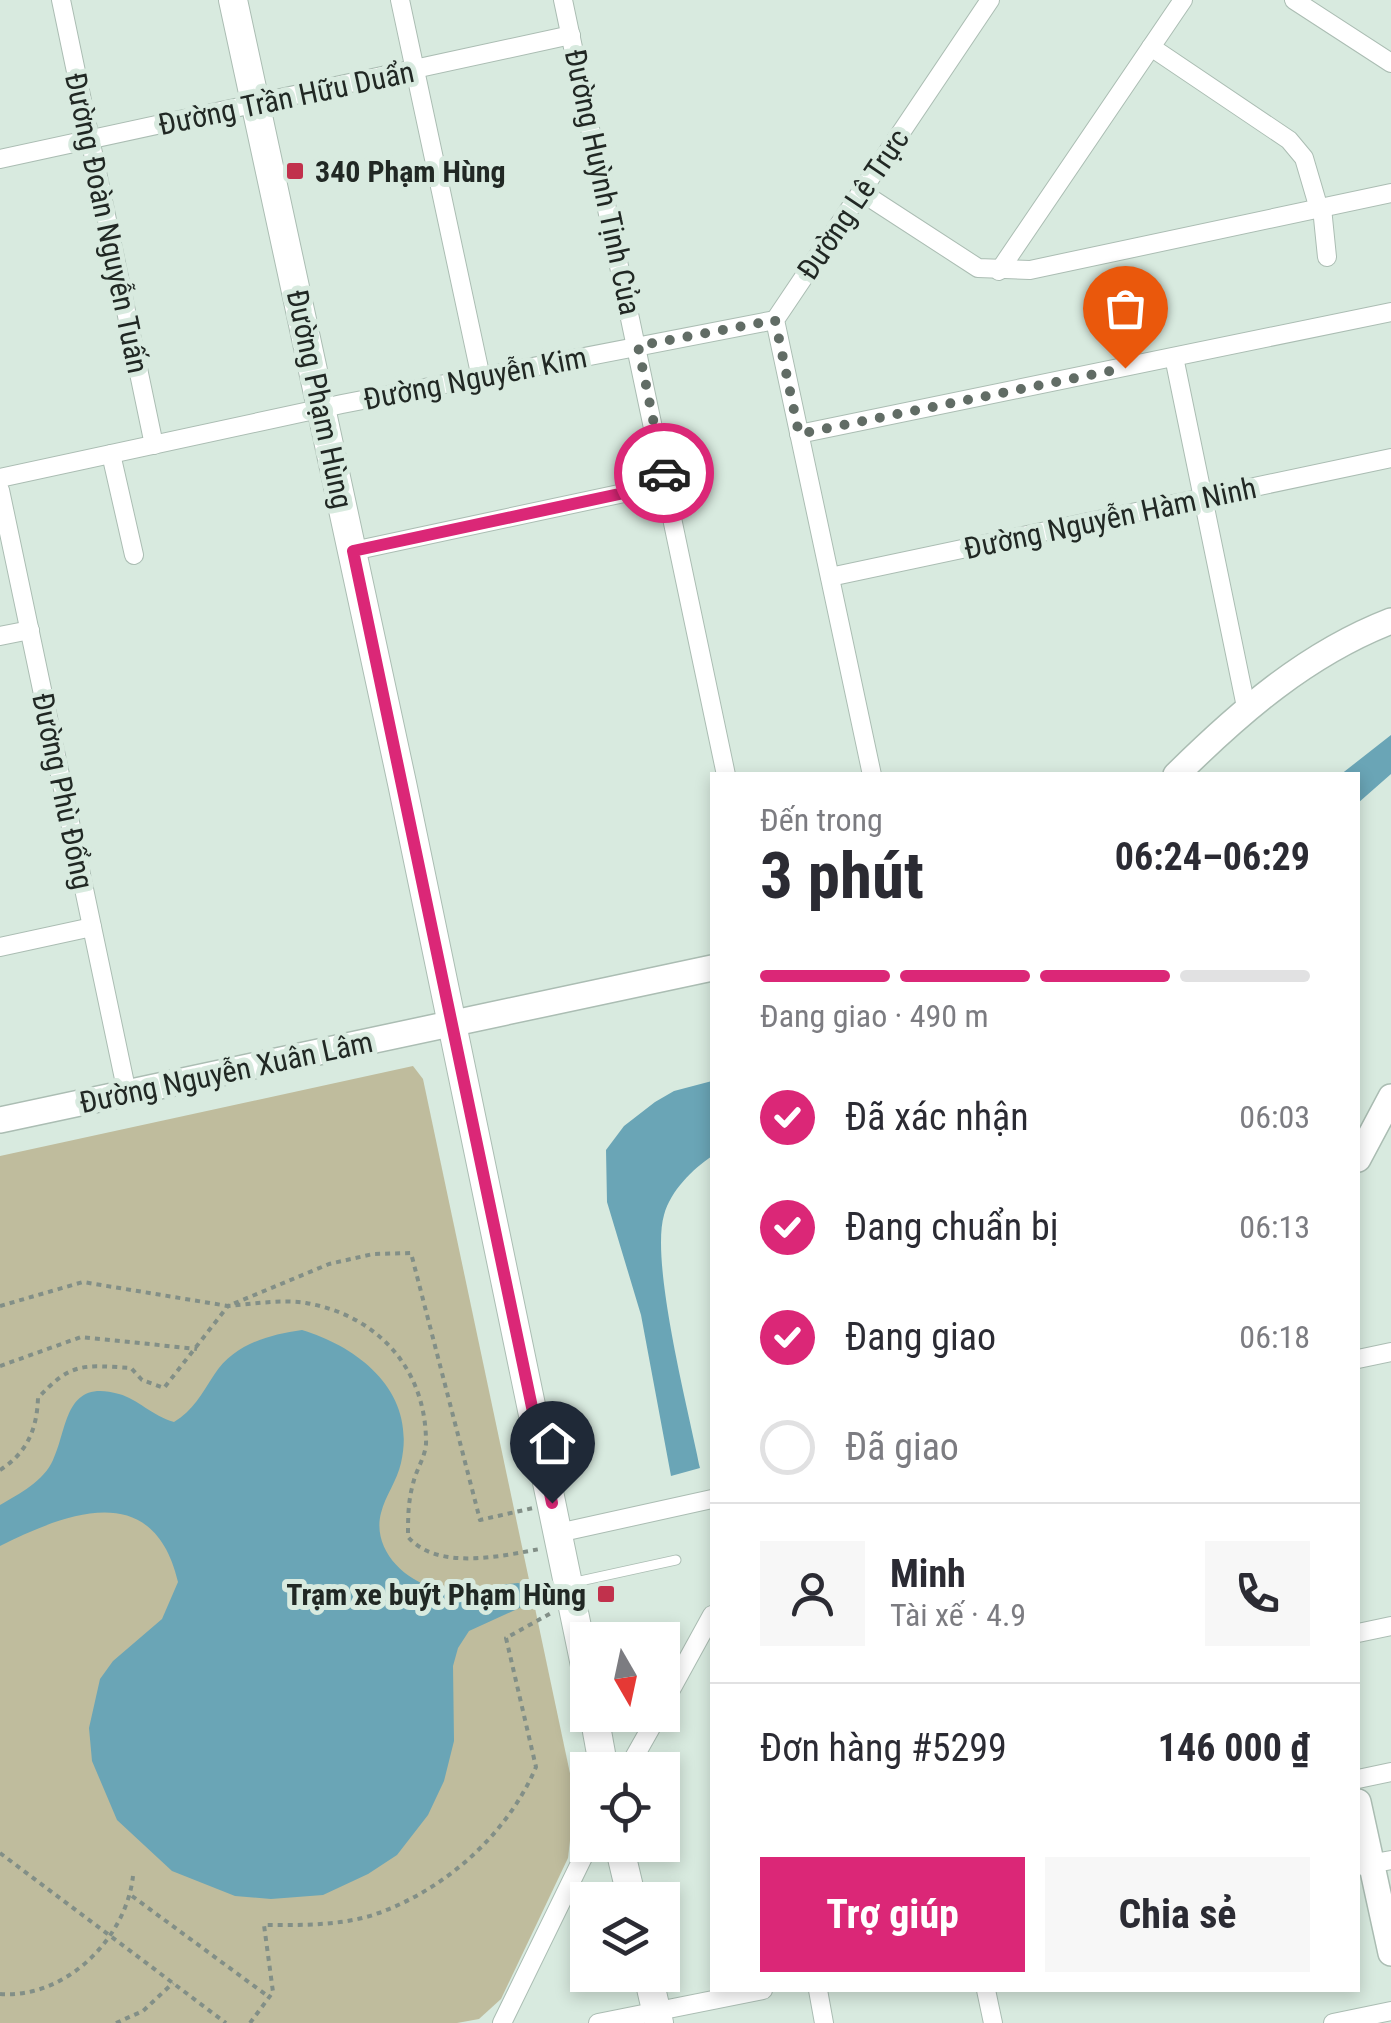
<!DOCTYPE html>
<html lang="vi">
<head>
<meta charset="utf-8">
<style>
	:root { --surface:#fff; --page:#f7f7f7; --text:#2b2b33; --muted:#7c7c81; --line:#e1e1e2; --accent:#db2777 }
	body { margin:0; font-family:"Roboto Condensed",sans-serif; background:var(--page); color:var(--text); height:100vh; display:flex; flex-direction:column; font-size:38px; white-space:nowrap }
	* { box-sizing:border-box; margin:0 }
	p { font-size:32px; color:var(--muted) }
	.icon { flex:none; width:55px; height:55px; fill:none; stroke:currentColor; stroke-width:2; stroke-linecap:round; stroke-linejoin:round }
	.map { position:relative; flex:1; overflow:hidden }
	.sheet { position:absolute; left:710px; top:772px; width:650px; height:1220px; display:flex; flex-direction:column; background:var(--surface); border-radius:0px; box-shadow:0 5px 15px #0003 }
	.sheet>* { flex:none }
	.needle { width:65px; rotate:171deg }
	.tools { position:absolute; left:570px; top:1622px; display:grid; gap:20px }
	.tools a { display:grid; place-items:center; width:110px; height:110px; border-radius:0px; background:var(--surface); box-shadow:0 5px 15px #0003; font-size:50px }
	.pin { position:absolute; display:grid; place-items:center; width:85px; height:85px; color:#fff; margin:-102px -42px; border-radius:50% 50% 50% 0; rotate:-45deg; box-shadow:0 0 10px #0007 }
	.pin .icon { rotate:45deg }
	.courier { position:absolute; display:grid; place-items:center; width:100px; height:100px; margin:-50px; border:8px solid #db2777; border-radius:50%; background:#fff; color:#222; box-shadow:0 2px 12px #0007 }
	.head em { font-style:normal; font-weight:700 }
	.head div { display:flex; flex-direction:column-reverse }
	.head { display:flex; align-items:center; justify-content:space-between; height:170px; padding:0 50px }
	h1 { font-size:65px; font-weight:700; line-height:75px }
	.bar { display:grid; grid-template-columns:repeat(4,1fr); gap:15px 10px; align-content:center; height:120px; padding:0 50px }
	.bar i { height:12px; border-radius:8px; background:var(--line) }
	.bar .current { background:var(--accent) }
	.bar p { grid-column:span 4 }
	.line { display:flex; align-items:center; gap:25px; padding:0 50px; border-top:2px solid var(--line) }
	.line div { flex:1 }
	.round { display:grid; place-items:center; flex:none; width:105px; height:105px; border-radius:0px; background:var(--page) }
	ol { padding:0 50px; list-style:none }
	li { display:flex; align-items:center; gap:30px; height:110px }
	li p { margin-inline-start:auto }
	li .icon { padding:10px; border-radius:50%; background:var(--accent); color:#fff; stroke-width:4 }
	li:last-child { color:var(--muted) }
	li i { width:55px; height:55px; border:5px solid var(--line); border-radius:50% }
	.action { display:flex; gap:20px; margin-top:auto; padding:20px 50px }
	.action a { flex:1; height:115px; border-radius:0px; background:var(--accent); color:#fff; font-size:40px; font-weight:700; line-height:115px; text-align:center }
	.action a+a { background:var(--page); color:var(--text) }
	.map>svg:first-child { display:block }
</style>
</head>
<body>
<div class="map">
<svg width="1391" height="2023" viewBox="0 0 1391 2023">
	<rect width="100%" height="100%" fill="#d8eadf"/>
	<polygon fill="#bfbc9d" points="413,1066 423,1079 575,1797 568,1858 501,1999 479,2019 457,2023 0,2023 0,1156"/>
	<g fill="#6aa5b6">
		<polygon points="1391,735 1391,774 1358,803 1358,775 1340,775"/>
		<path d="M712,1081V1156C692,1170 671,1190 664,1215C650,1263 689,1412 700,1468L671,1476L641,1315L607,1202L606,1150L624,1126L655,1102L674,1091Z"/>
		<path d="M302,1330C361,1348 417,1393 401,1463C397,1481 385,1496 381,1513C372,1547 402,1579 433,1587C459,1593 492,1585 518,1583L531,1586L535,1601L469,1631L458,1648L453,1666L454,1741L444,1781L428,1815L397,1855L368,1874L323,1895L271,1899L235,1896L172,1871L117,1820L92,1761L89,1728L100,1679L113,1661L162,1619L178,1582C154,1479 68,1512 0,1546V1505C19,1494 44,1481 53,1460C68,1429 64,1378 119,1394C138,1399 152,1416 174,1422C193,1411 202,1393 214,1375C234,1344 268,1335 302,1330Z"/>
	</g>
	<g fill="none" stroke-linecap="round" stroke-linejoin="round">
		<defs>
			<polyline id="lane" points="571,1583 676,1560"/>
			<g id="street">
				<polyline points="61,0 154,445"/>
				<polyline points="400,0 481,378"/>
				<polyline points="563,0 726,775"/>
				<polyline points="1294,0 1391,63"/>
				<polyline points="1151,47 1289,140 1304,158 1319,209"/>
				<polyline points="0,159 571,35"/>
				<polyline points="861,192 978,268 1030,270 1391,193"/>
				<polyline points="1322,208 1327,257"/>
				<polyline points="999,271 1183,0"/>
				<polyline points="1174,357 1246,707"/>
				<polyline points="799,434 1391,312"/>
				<polyline points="111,454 134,555"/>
				<polyline points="0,478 342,404 775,320"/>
				<polyline points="0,490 127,1093"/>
				<polyline points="353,551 666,484"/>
				<polyline points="830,577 1391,458"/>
				<polyline points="0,636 30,630"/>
				<polyline points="872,775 775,320 990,0"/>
				<polyline points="0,947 92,927"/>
				<polyline points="1358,1359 1391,1352"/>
				<polyline points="558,1533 712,1499"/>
				<polyline points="1358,1633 1391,1626"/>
				<polyline points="662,1706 712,1615"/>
				<polyline points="627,1770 658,1715"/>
				<polyline points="1358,1779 1391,1772"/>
				<polyline points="1358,1866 1391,1860"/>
				<polyline points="818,1990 824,2023"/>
				<polyline points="986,1990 993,2023"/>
				<polyline points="502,2023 589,1845"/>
				<polyline points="598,2023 763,1990"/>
				<polyline points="1333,2023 1391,2011"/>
			</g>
			<g id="secondary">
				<path d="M1176,775C1240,712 1306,654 1391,621"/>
				<polyline points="0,1120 712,968"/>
				<polyline points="1358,1159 1391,1097"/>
				<polyline points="1358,1802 1391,1953"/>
			</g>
			<g id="primary">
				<polyline points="233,0 402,783 588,1680"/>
				<polyline points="594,1715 604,1770"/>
				<polyline points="619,1845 632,1900"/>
				<polyline points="648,1975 659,2023"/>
			</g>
		</defs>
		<use href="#lane" stroke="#abbdb3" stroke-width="11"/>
		<use href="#street" stroke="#abbdb3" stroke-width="20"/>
		<use href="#secondary" stroke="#abbdb3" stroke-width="28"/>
		<use href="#primary" stroke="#abbdb3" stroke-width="30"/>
		<g stroke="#828f87" stroke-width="4" stroke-dasharray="5 5" stroke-linecap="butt">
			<polyline points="0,1306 83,1282 228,1306 329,1264 373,1254 411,1253 480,1520 533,1508"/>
			<polyline points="0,1366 81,1337 197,1349"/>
			<path d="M0,1470C27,1453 37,1429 38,1398C71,1362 83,1365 131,1368L142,1380L164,1388L228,1306C253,1304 282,1299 306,1303C376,1315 425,1367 426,1440C427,1455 416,1469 413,1484C408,1501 408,1519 408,1537C438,1571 501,1556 540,1549"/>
			<polyline points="0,1853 226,2023"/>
			<polyline points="132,1896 269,1997"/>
			<path d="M0,1994C65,1999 126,1939 133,1876"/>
			<polyline points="116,2023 143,2011 173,1983"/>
			<path d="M250,2023L273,1992L264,1925C299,1925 338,1926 373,1915C444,1891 507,1835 536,1767L506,1638L553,1612"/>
		</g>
		<use href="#lane" stroke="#fff" stroke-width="9"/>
		<use href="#street" stroke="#fff" stroke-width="18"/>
		<use href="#secondary" stroke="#fff" stroke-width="25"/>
		<use href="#primary" stroke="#fff" stroke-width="28"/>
	</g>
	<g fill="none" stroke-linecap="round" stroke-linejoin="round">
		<polyline stroke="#616c65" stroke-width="10" stroke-dasharray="0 18" points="664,473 638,346 775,320 799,434 1125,368"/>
		<polyline stroke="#db2777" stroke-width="12" points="552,1503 353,551 666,484 664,473"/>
	</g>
	<g fill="#c1314c" stroke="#d8eadf" stroke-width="4">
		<rect x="285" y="161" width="20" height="20" rx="5"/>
		<rect x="596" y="1584" width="20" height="20" rx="5"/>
	</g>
	<g text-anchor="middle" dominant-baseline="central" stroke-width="10" stroke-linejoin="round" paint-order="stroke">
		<g font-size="30" fill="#212824" stroke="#d8eadf">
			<text transform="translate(286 98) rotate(-12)">Đường Trần Hữu Duẩn</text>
			<text transform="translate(603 182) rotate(78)">Đường Huỳnh Tịnh Của</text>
			<text transform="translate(853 204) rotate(-56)">Đường Lê Trực</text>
			<text transform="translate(107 223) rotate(78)">Đường Đoàn Nguyễn Tuấn</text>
			<text transform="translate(475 378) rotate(-11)">Đường Nguyễn Kim</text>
			<text transform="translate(320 399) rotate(78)">Đường Phạm Hùng</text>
			<text transform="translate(1110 518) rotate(-12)">Đường Nguyễn Hàm Ninh</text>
			<text transform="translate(63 791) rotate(78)">Đường Phù Đổng</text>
			<text transform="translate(226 1072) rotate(-12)">Đường Nguyễn Xuân Lâm</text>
		</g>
		<g font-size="30" font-weight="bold" fill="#212824" stroke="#d8eadf" text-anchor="start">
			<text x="315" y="171">340 Phạm Hùng</text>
			<text x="586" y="1594" text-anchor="end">Trạm xe buýt Phạm Hùng</text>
		</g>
	</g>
</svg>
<div class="tools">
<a><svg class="needle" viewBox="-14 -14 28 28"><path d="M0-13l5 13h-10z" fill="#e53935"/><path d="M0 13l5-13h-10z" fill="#7c7c81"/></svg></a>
<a><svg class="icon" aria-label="locate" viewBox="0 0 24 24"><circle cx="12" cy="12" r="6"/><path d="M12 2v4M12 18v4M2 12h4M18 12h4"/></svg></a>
<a><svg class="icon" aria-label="layers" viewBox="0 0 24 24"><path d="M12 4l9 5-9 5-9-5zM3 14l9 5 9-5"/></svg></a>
</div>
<div class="pin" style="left:1125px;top:368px;background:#ea580c"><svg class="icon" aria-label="bag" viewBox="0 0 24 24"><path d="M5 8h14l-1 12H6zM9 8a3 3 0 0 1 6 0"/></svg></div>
<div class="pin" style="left:552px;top:1503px;background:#1f2937"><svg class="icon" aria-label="home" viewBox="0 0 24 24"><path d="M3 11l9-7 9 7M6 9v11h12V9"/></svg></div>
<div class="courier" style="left:664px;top:473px"><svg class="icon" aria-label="car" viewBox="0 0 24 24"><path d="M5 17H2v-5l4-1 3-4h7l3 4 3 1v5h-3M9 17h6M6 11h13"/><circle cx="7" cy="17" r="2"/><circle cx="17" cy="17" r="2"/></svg></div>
<section class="sheet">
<div class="head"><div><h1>3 phút</h1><p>Đến trong</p></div><em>06:24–06:29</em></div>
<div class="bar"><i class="current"></i><i class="current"></i><i class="current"></i><i></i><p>Đang giao · 490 m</p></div>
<ol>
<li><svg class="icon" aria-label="check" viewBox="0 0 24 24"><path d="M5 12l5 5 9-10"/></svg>Đã xác nhận<p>06:03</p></li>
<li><svg class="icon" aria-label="check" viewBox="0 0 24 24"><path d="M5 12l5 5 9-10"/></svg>Đang chuẩn bị<p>06:13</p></li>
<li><svg class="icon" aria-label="check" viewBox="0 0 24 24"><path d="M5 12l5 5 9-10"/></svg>Đang giao<p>06:18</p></li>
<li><i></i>Đã giao</li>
</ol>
<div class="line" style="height:180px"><a class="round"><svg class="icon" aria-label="person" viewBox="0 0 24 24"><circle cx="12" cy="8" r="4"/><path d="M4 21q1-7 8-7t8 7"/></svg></a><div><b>Minh</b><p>Tài xế · 4.9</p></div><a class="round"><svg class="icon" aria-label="phone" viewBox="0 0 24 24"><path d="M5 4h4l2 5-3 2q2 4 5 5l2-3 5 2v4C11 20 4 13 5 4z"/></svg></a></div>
<div class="line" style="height:130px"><div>Đơn hàng #5299</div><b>146 000 ₫</b></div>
<div class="action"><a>Trợ giúp</a><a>Chia sẻ</a></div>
</section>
</div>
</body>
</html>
